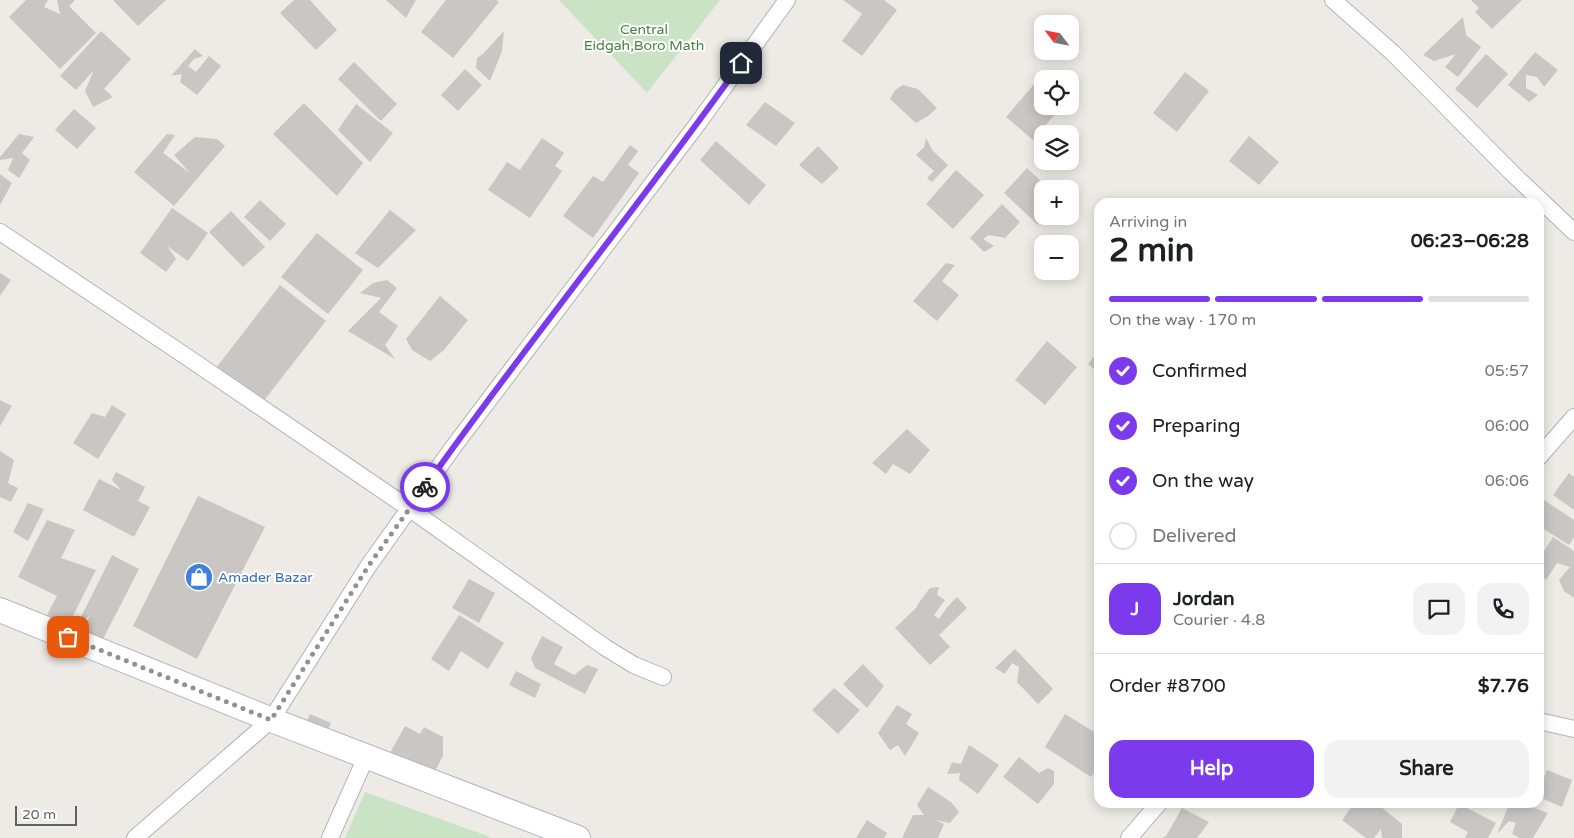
<!DOCTYPE html>
<html lang="en">
<head>
<meta charset="utf-8">
<style>
	:root { --surface:#fff; --page:#f2f2f2; --text:#202124; --muted:#757577; --line:#e0e0e0; --accent:#7c3aed }
	body { margin:0; font-family:"Varela Round",sans-serif; background:var(--page); color:var(--text); height:100vh; display:flex; flex-direction:column; font-size:19px; white-space:nowrap }
	* { box-sizing:border-box; margin:0 }
	p { font-size:16px; color:var(--muted) }
	.icon { flex:none; width:28px; height:28px; fill:none; stroke:currentColor; stroke-width:2; stroke-linecap:round; stroke-linejoin:round }
	.map { position:relative; flex:1; overflow:hidden }
	.panel { position:absolute; left:1094px; top:198px; width:450px; height:610px; display:flex; flex-direction:column; background:var(--surface); border-radius:15px; box-shadow:0 2px 12px #0003 }
	.panel>* { flex:none }
	.needle { width:32px; rotate:302deg }
	.tools { position:absolute; left:1034px; top:15px; display:grid; gap:10px }
	.tools a { display:grid; place-items:center; width:45px; height:45px; border-radius:10px; background:var(--surface); box-shadow:0 2px 12px #0003; font-size:25px }
	.scale { position:absolute; left:15px; bottom:12px; width:62px; box-sizing:border-box; padding-left:5px; border:2px solid #5e6265; border-top:0; font-size:14px; line-height:18px; white-space:nowrap; color:#5e6265; -webkit-text-stroke:4px #fff; paint-order:stroke }
	.pin { position:absolute; display:grid; place-items:center; width:42px; height:42px; color:#fff; margin:-21px; border-radius:10px; box-shadow:0 2px 8px #0006 }
	.courier { position:absolute; display:grid; place-items:center; width:50px; height:50px; margin:-25px; border:4px solid #7c3aed; border-radius:50%; background:#fff; color:#222; box-shadow:0 1px 6px #0007 }
	.overview em { font-style:normal; font-weight:800 }
	.overview div { display:flex; flex-direction:column-reverse }
	.overview { display:flex; align-items:center; justify-content:space-between; height:85px; padding:0 15px }
	h1 { font-size:32px; font-weight:800; line-height:38px }
	.bar { display:grid; grid-template-columns:repeat(4,1fr); gap:8px 5px; align-content:center; height:60px; padding:0 15px }
	.bar i { height:6px; border-radius:4px; background:var(--line) }
	.bar .on { background:var(--accent) }
	.bar p { grid-column:span 4 }
	.line { display:flex; align-items:center; gap:12px; padding:0 15px; border-top:1px solid var(--line) }
	.line div { flex:1 }
	.round { display:grid; place-items:center; flex:none; width:52px; height:52px; border-radius:15px; background:var(--page) }
	ol { padding:0 15px; list-style:none }
	li { display:flex; align-items:center; gap:15px; height:55px }
	li p { margin-inline-start:auto }
	li .icon { padding:5px; border-radius:50%; background:var(--accent); color:#fff; stroke-width:4 }
	li:last-child { color:var(--muted) }
	li i { width:28px; height:28px; border:2px solid var(--line); border-radius:50% }
	.primary-button { display:flex; gap:10px; margin-top:auto; padding:10px 15px }
	.primary-button a { flex:1; height:58px; border-radius:15px; background:var(--accent); color:#fff; font-size:20px; font-weight:800; line-height:58px; text-align:center }
	.primary-button a+a { background:var(--page); color:var(--text) }
	.map>svg:first-child { display:block }
</style>
</head>
<body>
<div class="map">
<svg width="1574" height="838" viewBox="0 0 1574 838">
	<rect width="100%" height="100%" fill="#eeebe6"/>
	<g fill="#cae3c5">
		<polygon points="559,0 720,0 647,93"/>
		<polygon points="365,792 493,838 345,838"/>
	</g>
	<g fill="#cac6c3">
		<polygon points="26,0 48,0 44,7 60,14 57,0 75,0 69,6 96,33 60,69 9,17"/>
		<polygon points="113,0 166,0 138,26"/>
		<polygon points="294,0 310,0 337,30 316,50 280,13"/>
		<polygon points="386,0 416,0 406,18"/>
		<polygon points="446,0 496,0 499,2 453,58 421,32"/>
		<polygon points="843,0 884,0 897,10 862,56 842,41 862,14"/>
		<polygon points="1471,0 1522,0 1492,29 1475,12 1479,8"/>
		<polygon points="1463,17 1466,35 1481,47 1458,77 1445,67 1456,54 1434,61 1423,55"/>
		<polygon points="101,31 131,59 104,89 113,97 93,107 85,91 94,70 76,90 60,76"/>
		<polygon points="504,31 502,51 490,81 476,68 477,58 483,54"/>
		<polygon points="195,49 203,56 194,59 188,66 196,72 209,56 221,66 197,95 180,82 182,74 171,76"/>
		<polygon points="1535,52 1558,70 1544,87 1537,77 1526,75 1526,88 1538,95 1529,102 1508,85"/>
		<polygon points="1486,54 1508,74 1477,108 1455,89"/>
		<polygon points="354,62 397,104 381,121 338,79"/>
		<polygon points="465,69 482,85 458,111 441,95"/>
		<polygon points="1185,72 1209,91 1177,132 1153,113"/>
		<polygon points="1036,82 1042,88 1042,106 1062,106 1033,140 1006,117"/>
		<polygon points="903,85 918,89 937,108 928,116 916,123 890,99 895,90"/>
		<polygon points="765,102 795,123 776,146 746,125"/>
		<polygon points="304,103 363,163 337,196 273,134"/>
		<polygon points="356,104 393,133 370,162 338,130"/>
		<polygon points="74,109 96,128 77,149 55,130"/>
		<polygon points="19,134 34,137 22,153 30,160 19,178 8,170 13,158 0,160 0,157"/>
		<polygon points="167,134 175,135 163,153 190,173 174,155 195,137 217,139 225,146 174,206 134,172"/>
		<polygon points="1249,136 1279,162 1259,185 1229,161"/>
		<polygon points="542,138 564,153 555,166 562,171 530,218 488,190 507,162 520,170"/>
		<polygon points="926,138 933,151 948,165 932,182 927,178 934,171 916,155 924,147"/>
		<polygon points="716,141 766,185 749,205 700,160"/>
		<polygon points="630,145 638,151 628,165 639,173 593,238 563,216 593,176 603,182"/>
		<polygon points="818,146 839,168 822,184 799,165"/>
		<polygon points="1027,168 1045,185 1035,195 1042,202 1042,216 1046,216 1038,225 1004,193"/>
		<polygon points="956,170 984,195 953,229 926,204"/>
		<polygon points="0,174 12,183 0,205"/>
		<polygon points="260,200 286,224 270,241 244,217"/>
		<polygon points="1002,204 1020,222 1005,238 989,235 983,239 994,246 984,252 970,238"/>
		<polygon points="172,208 208,233 188,261 167,246 176,259 166,272 140,253"/>
		<polygon points="390,210 416,230 378,268 355,253"/>
		<polygon points="231,211 265,247 243,267 209,232"/>
		<polygon points="317,233 363,270 328,314 281,277"/>
		<polygon points="946,263 955,265 942,281 959,295 937,321 913,301"/>
		<polygon points="0,273 11,280 0,296"/>
		<polygon points="387,280 397,288 379,312 398,326 385,345 395,359 348,331 381,298 360,293 373,283"/>
		<polygon points="280,285 326,321 262,403 216,368"/>
		<polygon points="440,296 468,320 444,350 430,361 412,350 406,339"/>
		<polygon points="1047,341 1077,367 1045,405 1015,380"/>
		<polygon points="1099,351 1099,373 1088,364"/>
		<polygon points="0,400 12,406 0,426"/>
		<polygon points="112,405 126,414 98,459 73,443 92,413 105,417"/>
		<polygon points="907,429 930,450 910,474 893,464 886,474 872,463"/>
		<polygon points="0,451 14,460 8,483 18,488 11,502 0,497"/>
		<polygon points="116,472 145,487 138,501 150,507 134,537 83,510 99,479 121,490 112,480"/>
		<polygon points="1569,473 1574,477 1574,510 1553,495"/>
		<polygon points="198,496 265,527 197,659 133,626"/>
		<polygon points="1544,500 1574,520 1574,537 1569,545 1539,526 1539,521 1542,519 1539,517 1539,508"/>
		<polygon points="28,503 44,509 28,541 13,532"/>
		<polygon points="47,520 75,530 61,558 96,570 69,624 47,615 57,596 18,577"/>
		<polygon points="1553,537 1574,551 1574,598 1564,591 1559,580 1570,567 1557,563 1546,580 1539,575 1539,559"/>
		<polygon points="112,555 139,569 101,643 81,633 90,615 76,627"/>
		<polygon points="469,579 495,593 479,623 452,608"/>
		<polygon points="939,587 937,595 945,600 934,615 939,619 948,606 957,597 967,608 939,635 950,647 930,665 895,628 916,608 920,601 930,588"/>
		<polygon points="459,615 504,643 488,669 461,651 449,671 431,659"/>
		<polygon points="542,636 563,647 554,664 574,675 587,665 598,669 585,694 535,668 531,658"/>
		<polygon points="1015,649 1053,689 1038,704 1017,682 1019,667 1012,663 1005,674 995,668"/>
		<polygon points="863,664 884,686 867,708 843,684"/>
		<polygon points="516,671 541,684 535,698 509,685"/>
		<polygon points="834,688 860,710 838,734 812,710"/>
		<polygon points="897,705 912,714 906,724 919,733 905,756 898,745 890,750 878,733"/>
		<polygon points="310,714 331,723 326,734 305,725"/>
		<polygon points="1065,714 1099,735 1099,765 1091,777 1045,747"/>
		<polygon points="405,726 420,734 424,727 443,737 443,756 436,769 419,769 390,753"/>
		<polygon points="969,745 999,765 978,794 959,780 960,773 947,774 952,762 961,764"/>
		<polygon points="1019,757 1039,773 1048,768 1054,771 1054,784 1038,804 1003,777"/>
		<polygon points="1547,770 1572,780 1562,807 1539,797 1539,792"/>
		<polygon points="928,787 951,802 959,812 950,823 935,820 944,824 938,838 902,838 913,815 924,815 917,805"/>
		<polygon points="1355,802 1375,802 1402,824 1402,838 1382,838 1381,829 1374,838 1366,838 1342,820"/>
		<polygon points="1510,802 1518,802 1548,813 1533,838 1520,838 1512,834 1516,823 1509,821 1497,834"/>
		<polygon points="1459,804 1496,823 1488,838 1465,838 1468,832 1450,822"/>
		<polygon points="1182,808 1209,822 1197,838 1162,838 1166,836"/>
		<polygon points="867,820 887,833 884,838 856,838"/>
	</g>
	<g fill="none" stroke-linecap="round" stroke-linejoin="round">
		<defs>
			<g id="street">
				<polyline points="1333,0 1393,53 1512,173 1574,232"/>
				<polyline points="0,232 187,357 410,509 606,648 634,665 663,677"/>
				<polyline points="1539,457 1574,417"/>
				<polyline points="1539,721 1574,729"/>
				<polyline points="135,838 271,720 369,565 454,446 699,122 787,0"/>
				<polyline points="330,838 366,757"/>
				<polyline points="1129,838 1160,802"/>
			</g>
			<polyline id="secondary" points="0,610 277,722 578,838"/>
		</defs>
		<use href="#street" stroke="#b1b4b7" stroke-width="18"/>
		<use href="#secondary" stroke="#b2b6b9" stroke-width="26"/>
		<use href="#street" stroke="#fff" stroke-width="16"/>
		<use href="#secondary" stroke="#fff" stroke-width="24"/>
	</g>
	<g fill="none" stroke-linecap="round" stroke-linejoin="round">
		<polyline stroke="#909292" stroke-width="5" stroke-dasharray="0 9" points="68,637 271,720 369,565 425,487"/>
		<path stroke="#7c3aed" stroke-width="6" d="M425,487C527,343 639,206 741,63"/>
	</g>
	<defs>
		<symbol id="shop-disc" viewBox="-11 -11 22 22"><circle r="9.5" fill="#3f7fe0" stroke="#fff"/><path d="M-5-2.5h2.3a2.7 3.5 0 0 1 5.4 0H5L5.5 6h-11ZM-1.5-2.5h3a1.5 2.3 0 0 0-3 0Z" fill="#fff"/></symbol>
	</defs>
	<g fill-rule="evenodd">
		<use href="#shop-disc" x="183" y="561" width="32" height="32"/>
	</g>
	<g text-anchor="middle" dominant-baseline="central" stroke-width="4" stroke-linejoin="round" paint-order="stroke">
		<g font-size="14" fill="#47833f" stroke="#fff">
			<text x="644" y="29">Central<tspan x="644" dy="16">Eidgah,Boro Math</tspan></text>
		</g>
		<g font-size="14" fill="#366cbe" stroke="#fff" text-anchor="start">
			<text x="218" y="577">Amader Bazar</text>
		</g>
	</g>
</svg>
<div class="tools">
<a><svg class="needle" viewBox="-14 -14 28 28"><path d="M0-13l5 13h-10z" fill="#e53935"/><path d="M0 13l5-13h-10z" fill="#757577"/></svg></a>
<a><svg class="icon" aria-label="locate" viewBox="0 0 24 24"><circle cx="12" cy="12" r="6"/><path d="M12 2v4M12 18v4M2 12h4M18 12h4"/></svg></a>
<a><svg class="icon" aria-label="layers" viewBox="0 0 24 24"><path d="M12 4l9 5-9 5-9-5zM3 14l9 5 9-5"/></svg></a>
<a>+</a>
<a>−</a>
</div>
<div class="scale">20 m</div>
<div class="pin" style="left:68px;top:637px;background:#ea580c"><svg class="icon" aria-label="bag" viewBox="0 0 24 24"><path d="M5 8h14l-1 12H6zM9 8a3 3 0 0 1 6 0"/></svg></div>
<div class="pin" style="left:741px;top:63px;background:#1f2937"><svg class="icon" aria-label="home" viewBox="0 0 24 24"><path d="M3 11l9-7 9 7M6 9v11h12V9"/></svg></div>
<div class="courier" style="left:425px;top:487px"><svg class="icon" aria-label="bike" viewBox="0 0 24 24"><circle cx="6" cy="16" r="4"/><circle cx="18" cy="16" r="4"/><path d="M6 16l4-8h5l3 8M10 8l3 8H6M13 5h3"/></svg></div>
<section class="panel">
<div class="overview"><div><h1>2 min</h1><p>Arriving in</p></div><em>06:23–06:28</em></div>
<div class="bar"><i class="on"></i><i class="on"></i><i class="on"></i><i></i><p>On the way · 170 m</p></div>
<ol>
<li><svg class="icon" aria-label="check" viewBox="0 0 24 24"><path d="M5 12l5 5 9-10"/></svg>Confirmed<p>05:57</p></li>
<li><svg class="icon" aria-label="check" viewBox="0 0 24 24"><path d="M5 12l5 5 9-10"/></svg>Preparing<p>06:00</p></li>
<li><svg class="icon" aria-label="check" viewBox="0 0 24 24"><path d="M5 12l5 5 9-10"/></svg>On the way<p>06:06</p></li>
<li><i></i>Delivered</li>
</ol>
<div class="line" style="height:90px"><b class="round" style="background:var(--accent);color:#fff">J</b><div><b>Jordan</b><p>Courier · 4.8</p></div><a class="round"><svg class="icon" aria-label="chat" viewBox="0 0 24 24"><path d="M4 5h16v11H9l-5 4z"/></svg></a><a class="round"><svg class="icon" aria-label="phone" viewBox="0 0 24 24"><path d="M5 4h4l2 5-3 2q2 4 5 5l2-3 5 2v4C11 20 4 13 5 4z"/></svg></a></div>
<div class="line" style="height:65px"><div>Order #8700</div><b>$7.76</b></div>
<div class="primary-button"><a>Help</a><a>Share</a></div>
</section>
</div>
</body>
</html>
